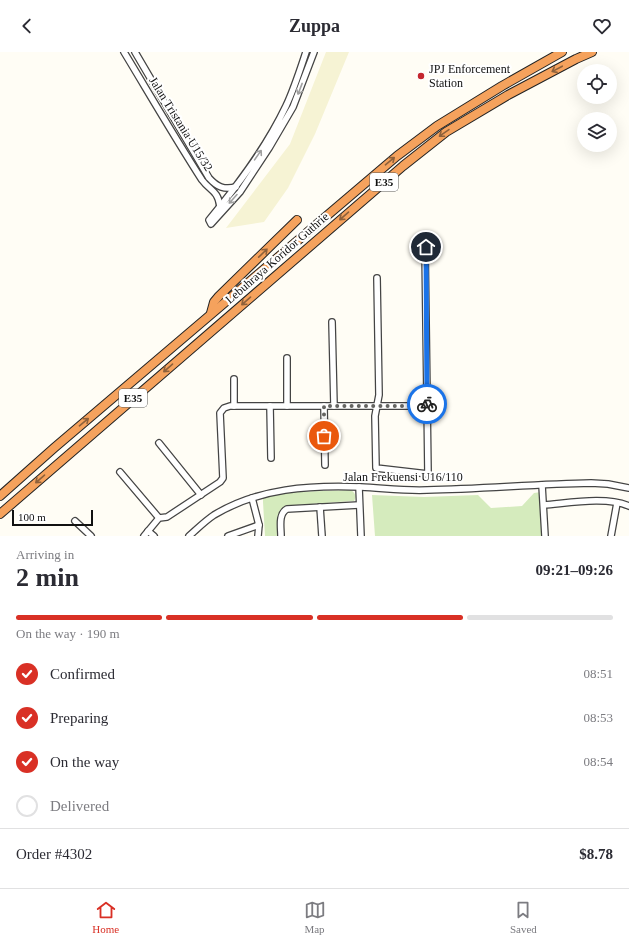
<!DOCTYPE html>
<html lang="en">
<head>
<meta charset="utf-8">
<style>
	:root { --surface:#fff; --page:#f7f7f7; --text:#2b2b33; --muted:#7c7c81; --line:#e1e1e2; --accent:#d93025 }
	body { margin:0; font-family:Georgia,serif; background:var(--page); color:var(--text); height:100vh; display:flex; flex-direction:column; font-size:15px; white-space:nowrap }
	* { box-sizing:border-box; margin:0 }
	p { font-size:13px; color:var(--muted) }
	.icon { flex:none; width:22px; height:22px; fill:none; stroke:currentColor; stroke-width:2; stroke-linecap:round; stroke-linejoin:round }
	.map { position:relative; height:484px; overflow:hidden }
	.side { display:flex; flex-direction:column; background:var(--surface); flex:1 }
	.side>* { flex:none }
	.buttons { position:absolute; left:577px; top:12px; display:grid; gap:8px }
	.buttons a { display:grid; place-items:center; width:40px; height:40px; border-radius:50%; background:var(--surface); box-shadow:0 4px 16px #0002; font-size:20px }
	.scale { position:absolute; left:12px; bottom:10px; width:81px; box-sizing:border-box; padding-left:4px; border:2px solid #111; border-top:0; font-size:11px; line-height:14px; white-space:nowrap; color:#111; -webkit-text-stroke:3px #fff; paint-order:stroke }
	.pin { position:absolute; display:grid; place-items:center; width:34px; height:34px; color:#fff; margin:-17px; border:2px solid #fff; border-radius:50%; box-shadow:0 1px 4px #0007 }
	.courier { position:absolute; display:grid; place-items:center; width:40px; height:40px; margin:-20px; border:3px solid #1a73e8; border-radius:50%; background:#fff; color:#222; box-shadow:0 1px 5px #0007 }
	.headline em { font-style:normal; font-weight:700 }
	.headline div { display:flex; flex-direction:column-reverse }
	.headline { display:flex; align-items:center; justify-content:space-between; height:68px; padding:0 16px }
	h1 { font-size:26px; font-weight:700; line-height:30px }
	.bar { display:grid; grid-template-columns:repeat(4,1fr); gap:6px 4px; align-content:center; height:48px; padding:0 16px }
	.bar i { height:5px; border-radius:3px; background:var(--line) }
	.bar .selected { background:var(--accent) }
	.bar p { grid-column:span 4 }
	.line { display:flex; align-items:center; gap:10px; padding:0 16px; border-top:1px solid var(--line) }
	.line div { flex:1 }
	ol { padding:0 16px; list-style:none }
	li { display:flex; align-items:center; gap:12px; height:44px }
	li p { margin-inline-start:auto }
	li .icon { padding:4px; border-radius:50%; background:var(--accent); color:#fff; stroke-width:4 }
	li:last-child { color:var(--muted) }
	li i { width:22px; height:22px; border:2px solid var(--line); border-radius:50% }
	header { display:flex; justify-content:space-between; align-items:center; height:52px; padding:0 16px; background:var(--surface); font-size:18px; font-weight:700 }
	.menu { display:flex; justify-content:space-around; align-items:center; height:56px; border-top:1px solid var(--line); background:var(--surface); font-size:11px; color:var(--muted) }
	.menu a { display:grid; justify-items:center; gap:2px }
	.menu .selected { color:var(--accent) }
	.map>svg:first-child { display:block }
</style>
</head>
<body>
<header><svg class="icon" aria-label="back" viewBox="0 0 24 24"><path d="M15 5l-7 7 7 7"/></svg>Zuppa<svg class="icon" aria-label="heart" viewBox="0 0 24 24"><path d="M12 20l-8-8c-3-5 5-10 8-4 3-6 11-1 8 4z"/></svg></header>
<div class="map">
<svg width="629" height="484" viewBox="0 0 629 484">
	<rect width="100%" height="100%" fill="#fffdf5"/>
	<polygon fill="#f6f3d4" points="326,0 349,0 315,82 288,136 264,170 226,176 290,92"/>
	<g fill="#d5ebbd">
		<path d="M351,438C355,441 357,444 354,449H352L285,454C275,462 278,472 278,484H265L263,450V446L266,444L295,440Z"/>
		<polygon points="541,440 543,484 375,484 372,443 424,445 478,443 491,456 522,454 534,441"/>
	</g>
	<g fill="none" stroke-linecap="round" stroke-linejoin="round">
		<defs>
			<g id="minor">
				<path d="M124,0C150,43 175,86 202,128C210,139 218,138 220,155"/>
				<path d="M135,0L209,126C217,135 224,138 236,135"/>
				<path d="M306,0C300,18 294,37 286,54C266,96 238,133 209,168L211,172L240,140L269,96L293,55L314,0"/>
				<polyline points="377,226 379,343 375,364 376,416 428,422 425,195"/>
				<polyline points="332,270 334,354"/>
				<polyline points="287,306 287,354"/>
				<polyline points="234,327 234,354"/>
				<polyline points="270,354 271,406"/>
				<polyline points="324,354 325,413"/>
				<polyline points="159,391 201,443"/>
				<polyline points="120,420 159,466"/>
				<polyline points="542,433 545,484"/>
				<polyline points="359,435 361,484"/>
				<polyline points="252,446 259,473 258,484"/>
				<path d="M544,453C569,451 606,444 629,454"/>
				<polyline points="320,455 322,484"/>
				<polyline points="75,469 91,484"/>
				<polyline points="148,479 154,484"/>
				<polyline points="144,484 159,466 167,465 220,430 223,426 220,361 224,356 230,354 427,354"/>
				<path d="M189,484C197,477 205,469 214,463C259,436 310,433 361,435C383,436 405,439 427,438C482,437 536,432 591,431L608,432L629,436"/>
				<polyline points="228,484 259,473"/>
				<path d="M281,484C281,475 278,462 287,457L359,453"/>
				<polyline points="611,484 617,451"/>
			</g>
			<g id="highway">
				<polyline points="211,261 214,250 219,244 297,168"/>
				<polyline points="0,444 54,396 397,104 437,74 502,34 562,0"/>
				<polyline points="0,462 403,114 446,80 508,43 576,7 592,0"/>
			</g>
		</defs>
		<use href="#minor" stroke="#444" stroke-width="8"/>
		<use href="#highway" stroke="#222" stroke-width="10"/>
		<use href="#minor" stroke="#fff" stroke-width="5.5"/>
		<use href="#highway" stroke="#f5a25d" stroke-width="8"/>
	</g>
	<defs><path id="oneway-shaft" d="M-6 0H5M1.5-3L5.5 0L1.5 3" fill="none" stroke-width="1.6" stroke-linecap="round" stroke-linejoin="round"/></defs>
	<g stroke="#8e613b">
		<use href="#oneway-shaft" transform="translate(557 17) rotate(152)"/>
		<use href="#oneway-shaft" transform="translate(444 81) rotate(145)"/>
		<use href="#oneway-shaft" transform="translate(390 109) rotate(-40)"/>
		<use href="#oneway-shaft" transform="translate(344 164) rotate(139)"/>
		<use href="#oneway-shaft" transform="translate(263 201) rotate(-44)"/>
		<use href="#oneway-shaft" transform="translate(246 249) rotate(139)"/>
		<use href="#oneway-shaft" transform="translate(168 316) rotate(139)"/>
		<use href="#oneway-shaft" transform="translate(84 370) rotate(-40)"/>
		<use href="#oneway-shaft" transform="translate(40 427) rotate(139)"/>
	</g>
	<g stroke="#a0a0a0">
		<use href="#oneway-shaft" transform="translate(300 37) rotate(111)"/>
		<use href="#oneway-shaft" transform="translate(258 103) rotate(-55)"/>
		<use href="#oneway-shaft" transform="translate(233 147) rotate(132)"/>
	</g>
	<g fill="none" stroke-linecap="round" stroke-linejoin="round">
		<polyline stroke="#646461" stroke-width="4" stroke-dasharray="0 7.2" points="324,384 324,354 427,354 427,352"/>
		<polyline stroke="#1a73e8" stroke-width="5" points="426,195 427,352"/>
	</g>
	<circle fill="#c4262e" stroke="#fff" stroke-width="1.5" cx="421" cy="24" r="4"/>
	<g text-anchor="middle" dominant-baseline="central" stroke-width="4" stroke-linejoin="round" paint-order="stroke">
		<g fill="#fff" stroke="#585858" stroke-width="1">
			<rect x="370" y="121" width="28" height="18" rx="3"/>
			<rect x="119" y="337" width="28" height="18" rx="3"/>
		</g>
		<g font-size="11" font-weight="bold" fill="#111">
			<text x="384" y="130">E35</text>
			<text x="133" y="346">E35</text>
		</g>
		<g font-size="12" fill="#111" stroke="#fff" text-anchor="start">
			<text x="429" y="17">JPJ Enforcement<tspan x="429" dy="14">Station</tspan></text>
		</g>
		<g font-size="12" fill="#111" stroke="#fff">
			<text transform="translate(181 72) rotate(58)">Jalan Tristania U15/32</text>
			<text transform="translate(277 206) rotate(-41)">Lebuhraya Koridor Guthrie</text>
			<text x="403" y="425">Jalan Frekuensi U16/110</text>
		</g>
	</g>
</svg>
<div class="buttons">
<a><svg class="icon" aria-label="locate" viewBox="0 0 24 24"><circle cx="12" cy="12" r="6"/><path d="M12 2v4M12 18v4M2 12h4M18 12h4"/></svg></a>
<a><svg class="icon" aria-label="layers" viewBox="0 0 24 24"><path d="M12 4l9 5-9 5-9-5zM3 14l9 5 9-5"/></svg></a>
</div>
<div class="scale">100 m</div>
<div class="pin" style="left:324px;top:384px;background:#ea580c"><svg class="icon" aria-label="bag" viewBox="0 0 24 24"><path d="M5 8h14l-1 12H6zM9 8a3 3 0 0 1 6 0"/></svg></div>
<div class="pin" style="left:426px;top:195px;background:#1f2937"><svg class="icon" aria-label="home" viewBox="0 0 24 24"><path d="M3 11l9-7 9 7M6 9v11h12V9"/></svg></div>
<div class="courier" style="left:427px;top:352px"><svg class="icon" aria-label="bike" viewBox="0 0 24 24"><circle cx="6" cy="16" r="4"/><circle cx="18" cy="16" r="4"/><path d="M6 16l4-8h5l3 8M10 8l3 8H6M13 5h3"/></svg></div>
</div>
<section class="side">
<div class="headline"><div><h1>2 min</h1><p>Arriving in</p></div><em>09:21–09:26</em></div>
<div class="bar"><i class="selected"></i><i class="selected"></i><i class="selected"></i><i></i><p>On the way · 190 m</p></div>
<ol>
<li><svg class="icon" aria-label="check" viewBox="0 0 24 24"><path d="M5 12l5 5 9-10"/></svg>Confirmed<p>08:51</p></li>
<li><svg class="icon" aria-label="check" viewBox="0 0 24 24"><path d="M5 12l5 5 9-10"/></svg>Preparing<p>08:53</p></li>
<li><svg class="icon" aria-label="check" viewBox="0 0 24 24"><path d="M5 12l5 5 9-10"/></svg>On the way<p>08:54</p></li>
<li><i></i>Delivered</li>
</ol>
<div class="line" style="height:52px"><div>Order #4302</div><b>$8.78</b></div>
</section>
<nav class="menu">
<a class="selected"><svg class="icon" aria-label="home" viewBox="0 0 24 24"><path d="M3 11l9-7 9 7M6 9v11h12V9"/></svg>Home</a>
<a><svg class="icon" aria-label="map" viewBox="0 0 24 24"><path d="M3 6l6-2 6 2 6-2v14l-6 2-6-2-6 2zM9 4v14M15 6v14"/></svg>Map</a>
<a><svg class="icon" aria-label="saved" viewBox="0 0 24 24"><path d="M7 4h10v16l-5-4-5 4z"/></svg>Saved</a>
</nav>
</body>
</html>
